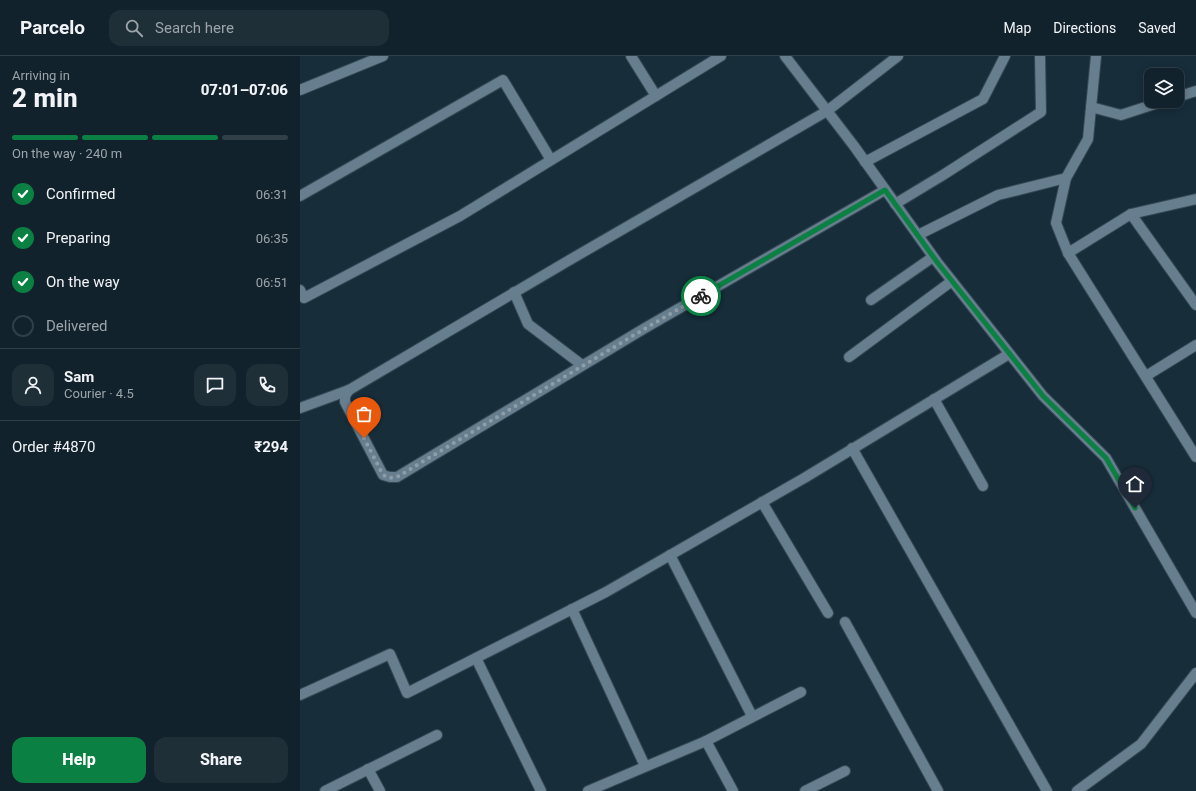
<!DOCTYPE html>
<html lang="en">
<head>
<meta charset="utf-8">
<style>
	:root { --surface:#11222c; --page:#1e2f38; --text:#f1f3f6; --muted:#9ca4a9; --line:#303f48; --accent:#0b8043 }
	body { margin:0; font-family:Roboto,sans-serif; background:var(--page); color:var(--text); height:100vh; display:flex; flex-direction:column; font-size:15px; white-space:nowrap }
	* { box-sizing:border-box; margin:0 }
	p { font-size:13px; color:var(--muted) }
	.icon { flex:none; width:22px; height:22px; fill:none; stroke:currentColor; stroke-width:2; stroke-linecap:round; stroke-linejoin:round }
	.map { position:relative; flex:1; overflow:hidden }
	.side { display:flex; flex-direction:column; background:var(--surface); width:300px }
	.side>* { flex:none }
	.controls { position:absolute; left:844px; top:12px; display:grid; gap:8px }
	.controls a { display:grid; place-items:center; width:40px; height:40px; border-radius:8px; background:var(--surface); box-shadow:0 2px 10px #0003,0 0 0 1px var(--line); font-size:20px }
	.pin { position:absolute; display:grid; place-items:center; width:34px; height:34px; color:#fff; margin:-41px -17px; border-radius:50% 50% 50% 0; rotate:-45deg; box-shadow:0 0 4px #0007 }
	.pin .icon { rotate:45deg }
	.courier { position:absolute; display:grid; place-items:center; width:40px; height:40px; margin:-20px; border:3px solid #0b8043; border-radius:50%; background:#fff; color:#222; box-shadow:0 1px 5px #0007 }
	.headline em { font-style:normal; font-weight:800 }
	.headline div { display:flex; flex-direction:column-reverse }
	.headline { display:flex; align-items:center; justify-content:space-between; height:68px; padding:0 12px }
	h1 { font-size:26px; font-weight:800; line-height:30px }
	.bar { display:grid; grid-template-columns:repeat(4,1fr); gap:6px 4px; align-content:center; height:48px; padding:0 12px }
	.bar i { height:5px; border-radius:3px; background:var(--line) }
	.bar .on { background:var(--accent) }
	.bar p { grid-column:span 4 }
	.line { display:flex; align-items:center; gap:10px; padding:0 12px; border-top:1px solid var(--line) }
	.line div { flex:1 }
	.round { display:grid; place-items:center; flex:none; width:42px; height:42px; border-radius:12px; background:var(--page) }
	ol { padding:0 12px; list-style:none }
	li { display:flex; align-items:center; gap:12px; height:44px }
	li p { margin-inline-start:auto }
	li .icon { padding:4px; border-radius:50%; background:var(--accent); color:#fff; stroke-width:4 }
	li:last-child { color:var(--muted) }
	li i { width:22px; height:22px; border:2px solid var(--line); border-radius:50% }
	.button { display:flex; gap:8px; margin-top:auto; padding:8px 12px }
	.button a { flex:1; height:46px; border-radius:12px; background:var(--accent); color:#fff; font-size:16px; font-weight:800; line-height:46px; text-align:center }
	.button a+a { background:var(--page); color:var(--text) }
	header { display:flex; align-items:center; gap:24px; box-sizing:border-box; height:56px; padding:0 20px; background:var(--surface); border-bottom:1px solid var(--line) }
	header strong { font-size:19px }
	nav { display:flex; gap:22px; margin-inline-start:auto; font-size:14px }
	.search { width:280px; height:36px; background:var(--page); display:flex; align-items:center; gap:10px; box-sizing:border-box; padding:0 14px; border-radius:12px; color:var(--muted); font-size:15px }
	main { display:flex; flex:1; min-height:0 }
	.map>svg:first-child { display:block }
</style>
</head>
<body>
<header>
<strong>Parcelo</strong>
<div class="search"><svg class="icon" aria-label="search" viewBox="0 0 24 24"><circle cx="10" cy="10" r="6"/><path d="M15 15l6 6"/></svg>Search here</div>
<nav><a>Map</a><a>Directions</a><a>Saved</a></nav>
</header>
<main>
<section class="side">
<div class="headline"><div><h1>2 min</h1><p>Arriving in</p></div><em>07:01–07:06</em></div>
<div class="bar"><i class="on"></i><i class="on"></i><i class="on"></i><i></i><p>On the way · 240 m</p></div>
<ol>
<li><svg class="icon" aria-label="check" viewBox="0 0 24 24"><path d="M5 12l5 5 9-10"/></svg>Confirmed<p>06:31</p></li>
<li><svg class="icon" aria-label="check" viewBox="0 0 24 24"><path d="M5 12l5 5 9-10"/></svg>Preparing<p>06:35</p></li>
<li><svg class="icon" aria-label="check" viewBox="0 0 24 24"><path d="M5 12l5 5 9-10"/></svg>On the way<p>06:51</p></li>
<li><i></i>Delivered</li>
</ol>
<div class="line" style="height:72px"><a class="round"><svg class="icon" aria-label="person" viewBox="0 0 24 24"><circle cx="12" cy="8" r="4"/><path d="M4 21q1-7 8-7t8 7"/></svg></a><div><b>Sam</b><p>Courier · 4.5</p></div><a class="round"><svg class="icon" aria-label="chat" viewBox="0 0 24 24"><path d="M4 5h16v11H9l-5 4z"/></svg></a><a class="round"><svg class="icon" aria-label="phone" viewBox="0 0 24 24"><path d="M5 4h4l2 5-3 2q2 4 5 5l2-3 5 2v4C11 20 4 13 5 4z"/></svg></a></div>
<div class="line" style="height:52px"><div>Order #4870</div><b>₹294</b></div>
<div class="button"><a>Help</a><a>Share</a></div>
</section>
<div class="map">
<svg width="896" height="735" viewBox="0 0 896 735">
	<rect width="100%" height="100%" fill="#172d3a"/>
	<g fill="none" stroke-linecap="round" stroke-linejoin="round">
		<defs>
			<g id="street">
				<polyline points="331,0 356,40"/>
				<polyline points="796,0 788,83 766,122 756,167 768,197 896,401"/>
				<polyline points="0,34 83,0"/>
				<polyline points="877,41 896,35"/>
				<polyline points="791,51 821,59 864,45"/>
				<polyline points="565,106 683,43 705,0"/>
				<polyline points="0,140 203,24 251,104"/>
				<polyline points="595,148 643,119 741,56 740,0"/>
				<polyline points="831,158 896,249"/>
				<polyline points="618,179 698,139 766,122"/>
				<polyline points="768,197 831,158 896,143"/>
				<polyline points="0,234 4,242 160,160 421,0"/>
				<polyline points="214,236 228,268 282,309"/>
				<polyline points="571,244 633,201"/>
				<polyline points="549,301 652,225"/>
				<polyline points="846,320 896,289"/>
				<polyline points="49,334 45,340 45,346 83,419 90,421 97,421 345,272 585,134"/>
				<polyline points="634,343 683,430"/>
				<polyline points="0,352 49,334 273,202 527,55 598,0"/>
				<polyline points="552,392 747,735"/>
				<polyline points="462,446 528,557"/>
				<polyline points="370,499 452,660"/>
				<polyline points="272,553 345,710"/>
				<polyline points="545,566 638,735"/>
				<polyline points="176,602 241,735"/>
				<polyline points="0,639 90,598 107,637 306,536 506,421 709,298"/>
				<polyline points="406,685 433,735"/>
				<polyline points="68,713 80,735"/>
				<polyline points="25,735 137,679"/>
				<polyline points="288,735 406,685 501,636"/>
				<polyline points="505,735 545,715"/>
			</g>
			<g id="secondary">
				<polyline points="485,0 554,90 637,206 743,340 806,402 896,557"/>
				<polyline points="777,735 841,688 896,617"/>
			</g>
		</defs>
		<use href="#street" stroke="#364854" stroke-width="12"/>
		<use href="#secondary" stroke="#364854" stroke-width="12"/>
		<use href="#street" stroke="#667e8e" stroke-width="10"/>
		<use href="#secondary" stroke="#667e8e" stroke-width="10"/>
	</g>
	<g fill="none" stroke-linecap="round" stroke-linejoin="round">
		<polyline stroke="#8e9ea8" stroke-width="4" stroke-dasharray="0 7.2" points="64,382 83,419 90,422 97,421 346,272 401,240"/>
		<polyline stroke="#0b8043" stroke-width="5" points="401,240 585,134 637,206 743,340 806,402 835,452"/>
	</g>
</svg>
<div class="controls">
<a><svg class="icon" aria-label="layers" viewBox="0 0 24 24"><path d="M12 4l9 5-9 5-9-5zM3 14l9 5 9-5"/></svg></a>
</div>
<div class="pin" style="left:64px;top:382px;background:#ea580c"><svg class="icon" aria-label="bag" viewBox="0 0 24 24"><path d="M5 8h14l-1 12H6zM9 8a3 3 0 0 1 6 0"/></svg></div>
<div class="pin" style="left:835px;top:452px;background:#1f2937"><svg class="icon" aria-label="home" viewBox="0 0 24 24"><path d="M3 11l9-7 9 7M6 9v11h12V9"/></svg></div>
<div class="courier" style="left:401px;top:240px"><svg class="icon" aria-label="bike" viewBox="0 0 24 24"><circle cx="6" cy="16" r="4"/><circle cx="18" cy="16" r="4"/><path d="M6 16l4-8h5l3 8M10 8l3 8H6M13 5h3"/></svg></div>
</div>
</main>
</body>
</html>
